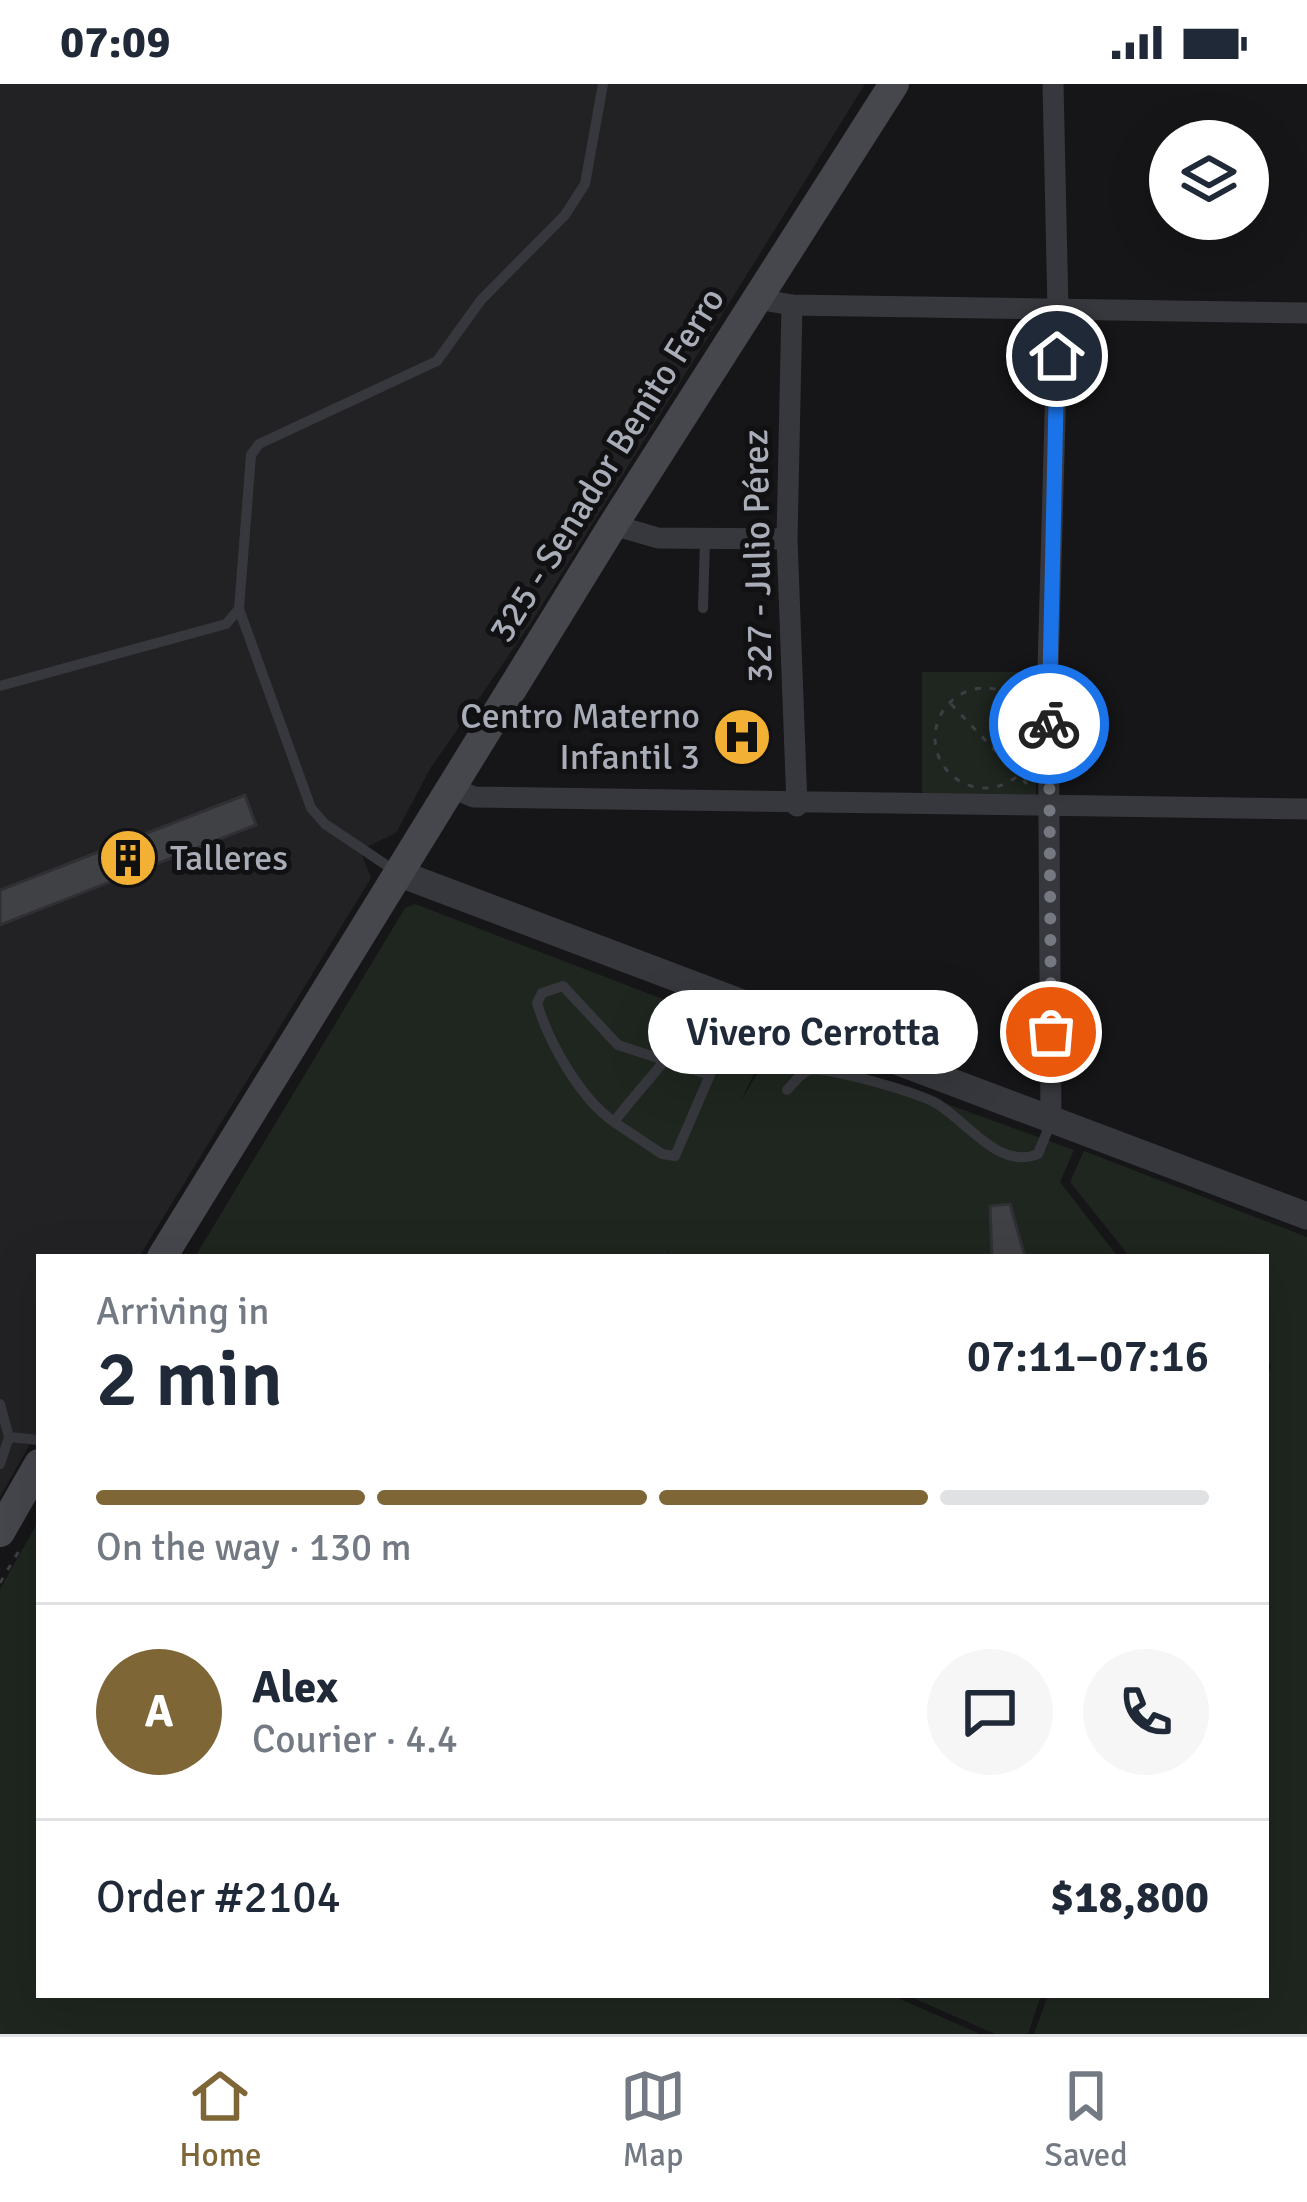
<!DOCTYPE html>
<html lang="en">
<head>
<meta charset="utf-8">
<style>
	:root { --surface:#fff; --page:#f6f6f7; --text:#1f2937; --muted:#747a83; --line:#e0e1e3; --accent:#7e6636 }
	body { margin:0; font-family:Signika,sans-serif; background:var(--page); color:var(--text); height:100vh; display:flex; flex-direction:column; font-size:45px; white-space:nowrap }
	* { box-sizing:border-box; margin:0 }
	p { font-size:39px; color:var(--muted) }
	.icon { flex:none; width:66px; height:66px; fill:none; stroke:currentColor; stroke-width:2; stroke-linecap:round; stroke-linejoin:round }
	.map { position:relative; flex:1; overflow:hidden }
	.side { position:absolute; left:36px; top:1170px; width:1233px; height:744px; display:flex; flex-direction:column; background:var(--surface); border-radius:0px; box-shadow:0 12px 48px #0002 }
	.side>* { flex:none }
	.fabs { position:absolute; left:1149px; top:36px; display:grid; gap:24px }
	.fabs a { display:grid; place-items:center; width:120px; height:120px; border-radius:50%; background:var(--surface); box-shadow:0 12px 48px #0002; font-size:60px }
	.pin { position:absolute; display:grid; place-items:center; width:102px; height:102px; color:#fff; margin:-51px; border:6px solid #fff; border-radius:50%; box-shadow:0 3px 12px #0007 }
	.courier { position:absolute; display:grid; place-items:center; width:120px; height:120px; margin:-60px; border:9px solid #1a73e8; border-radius:50%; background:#fff; color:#222; box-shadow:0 3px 15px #0007 }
	.bubble { position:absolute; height:84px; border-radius:42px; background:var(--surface); box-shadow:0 12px 48px #0002; font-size:39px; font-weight:600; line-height:84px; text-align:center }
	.summary em { font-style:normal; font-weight:600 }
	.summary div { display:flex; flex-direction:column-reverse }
	.summary { display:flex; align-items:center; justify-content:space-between; height:204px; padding:0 60px }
	h1 { font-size:78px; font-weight:600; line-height:90px }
	.bar { display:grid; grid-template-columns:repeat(4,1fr); gap:18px 12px; align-content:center; height:144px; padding:0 60px }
	.bar i { height:15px; border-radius:9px; background:var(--line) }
	.bar .active { background:var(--accent) }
	.bar p { grid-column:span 4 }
	.line { display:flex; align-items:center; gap:30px; padding:0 60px; border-top:3px solid var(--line) }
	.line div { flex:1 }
	.round { display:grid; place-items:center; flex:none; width:126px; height:126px; border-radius:63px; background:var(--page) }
	.status { display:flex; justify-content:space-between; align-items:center; height:84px; padding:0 60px; background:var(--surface); direction:ltr }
	.status svg { height:33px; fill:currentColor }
	.tab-bar { display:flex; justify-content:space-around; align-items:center; height:168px; border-top:3px solid var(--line); background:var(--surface); font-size:33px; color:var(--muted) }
	.tab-bar a { display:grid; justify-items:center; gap:6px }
	.tab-bar .active { color:var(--accent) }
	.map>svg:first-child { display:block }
</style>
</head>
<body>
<div class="status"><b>07:09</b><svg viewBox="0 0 49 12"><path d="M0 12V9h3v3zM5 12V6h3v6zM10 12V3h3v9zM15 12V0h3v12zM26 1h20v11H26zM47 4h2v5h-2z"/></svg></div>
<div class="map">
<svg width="1307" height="1950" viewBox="0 0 1307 1950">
	<rect width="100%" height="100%" fill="#161618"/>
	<polygon fill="#222225" points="0,0 865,0 529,542 430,685 396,749 360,766 371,794 139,1173 39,1173 39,1344 0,1413"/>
	<g fill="#1e261f">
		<rect x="922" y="588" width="114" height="127"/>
		<polygon points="415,820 770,956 741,1017 776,958 1074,1066 1060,1098 1118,1173 668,1173 668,1167 665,1173 195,1173 405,824"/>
		<polygon points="1084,1067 1307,1153 1307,1950 1034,1950 1048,1911 1266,1911 1266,1297 1271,1282 1266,1276 1266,1173 1130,1173 1070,1098"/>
		<polygon points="39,1436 39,1911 891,1911 980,1950 0,1950 0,1505"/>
		<polygon points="906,1911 1041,1911 1028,1950 995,1950"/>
	</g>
	<g fill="#404145" stroke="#303034" stroke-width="3">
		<polygon points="245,711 256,741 0,841 0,806"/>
		<polygon points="1010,1120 1025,1173 992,1173 990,1122"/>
	</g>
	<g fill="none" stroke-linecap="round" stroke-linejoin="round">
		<g stroke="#3d3f44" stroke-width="3" stroke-dasharray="6 9" stroke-linecap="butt">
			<circle cx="985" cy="654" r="50"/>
			<polyline points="951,620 1027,700"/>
			<polyline points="0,1499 20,1465"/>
		</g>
		<g stroke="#37383d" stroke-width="10">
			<polyline points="703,524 705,456"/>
			<polyline points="239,525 311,724 325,740 395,787"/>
			<polyline points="0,602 226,540 239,525 251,371 259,360 437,277 481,216 565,131 585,100 603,0"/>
			<path d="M787,1006C793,1000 799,991 807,987C823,980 916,1009 934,1018C966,1035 998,1087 1038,1070L1051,1038"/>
			<path d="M614,1038L662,1070L675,1072L710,991L618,961L563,902L542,909L537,919C549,959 580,1014 614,1038C645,997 688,956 708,909"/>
			<polyline points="0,1320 9,1353 39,1356"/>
			<polyline points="0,1380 9,1353"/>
		</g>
		<g stroke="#37383d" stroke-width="21">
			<polyline points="757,215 792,221 1307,229"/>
			<polyline points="792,221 787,455 797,722"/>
			<polyline points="613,441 658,454 787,455"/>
			<polyline points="452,704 474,713 1307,725"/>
			<polyline points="1051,1038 1048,586 1058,226 1053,0"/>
		</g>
		<polyline stroke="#37383d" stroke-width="27" points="398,789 1307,1132"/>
		<g stroke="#45474d" stroke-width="30">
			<polyline points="162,1173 613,441 894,0"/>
			<polyline points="0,1448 39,1380"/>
		</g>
	</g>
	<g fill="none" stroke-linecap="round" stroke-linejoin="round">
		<polyline stroke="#757880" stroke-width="12" stroke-dasharray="0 21.6" points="1049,640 1051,948"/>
		<polyline stroke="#1a73e8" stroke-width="15" points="1049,640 1057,272"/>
	</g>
	<defs>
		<symbol id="hospital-disc" viewBox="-11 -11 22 22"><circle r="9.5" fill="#f2b134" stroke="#111113"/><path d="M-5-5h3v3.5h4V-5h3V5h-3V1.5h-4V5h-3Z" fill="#111"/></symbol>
		<symbol id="building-disc" viewBox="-11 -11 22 22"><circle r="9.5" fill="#f2b134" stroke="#111113"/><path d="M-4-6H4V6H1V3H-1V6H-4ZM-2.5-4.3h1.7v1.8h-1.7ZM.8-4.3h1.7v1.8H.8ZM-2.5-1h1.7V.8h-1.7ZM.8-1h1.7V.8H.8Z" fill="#111"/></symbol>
	</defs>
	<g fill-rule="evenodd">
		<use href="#hospital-disc" x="709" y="620" width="66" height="66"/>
		<use href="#building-disc" x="95" y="741" width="66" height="66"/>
	</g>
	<g text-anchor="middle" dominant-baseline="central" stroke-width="10" stroke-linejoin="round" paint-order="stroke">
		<g font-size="36" fill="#a8adb8" stroke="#111113">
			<text transform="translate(607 381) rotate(-58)">325 - Senador Benito Ferro</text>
			<text transform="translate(758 472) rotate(-91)">327 - Julio Pérez</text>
		</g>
		<g font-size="36" fill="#a8adb8" stroke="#111113" text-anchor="end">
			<text x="700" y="632">Centro Materno<tspan x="700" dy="41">Infantil 3</tspan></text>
			<text x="170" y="774" text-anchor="start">Talleres</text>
		</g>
	</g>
</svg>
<div class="fabs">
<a><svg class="icon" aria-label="layers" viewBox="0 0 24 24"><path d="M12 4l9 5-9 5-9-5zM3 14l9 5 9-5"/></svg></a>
</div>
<div class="pin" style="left:1051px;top:948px;background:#ea580c"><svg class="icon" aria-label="bag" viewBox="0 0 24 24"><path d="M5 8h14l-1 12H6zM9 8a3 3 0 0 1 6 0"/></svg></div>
<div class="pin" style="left:1057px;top:272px;background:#1f2937"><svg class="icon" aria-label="home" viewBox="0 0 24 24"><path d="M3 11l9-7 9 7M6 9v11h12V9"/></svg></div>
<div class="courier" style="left:1049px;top:640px"><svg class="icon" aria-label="bike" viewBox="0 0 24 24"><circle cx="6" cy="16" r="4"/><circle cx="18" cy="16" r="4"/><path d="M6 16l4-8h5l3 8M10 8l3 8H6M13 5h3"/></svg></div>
<div class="bubble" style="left:648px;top:906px;width:330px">Vivero Cerrotta</div>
<section class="side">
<div class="summary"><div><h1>2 min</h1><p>Arriving in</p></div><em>07:11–07:16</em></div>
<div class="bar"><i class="active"></i><i class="active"></i><i class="active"></i><i></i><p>On the way · 130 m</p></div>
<div class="line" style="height:216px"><b class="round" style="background:var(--accent);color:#fff">A</b><div><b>Alex</b><p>Courier · 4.4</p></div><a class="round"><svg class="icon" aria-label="chat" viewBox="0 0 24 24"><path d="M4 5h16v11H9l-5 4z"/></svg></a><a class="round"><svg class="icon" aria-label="phone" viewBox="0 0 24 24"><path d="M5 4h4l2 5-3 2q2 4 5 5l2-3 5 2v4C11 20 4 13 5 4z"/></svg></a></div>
<div class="line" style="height:156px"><div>Order #2104</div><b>$18,800</b></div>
</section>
</div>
<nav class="tab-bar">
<a class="active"><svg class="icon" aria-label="home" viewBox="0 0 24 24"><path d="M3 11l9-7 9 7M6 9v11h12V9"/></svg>Home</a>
<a><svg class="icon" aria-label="map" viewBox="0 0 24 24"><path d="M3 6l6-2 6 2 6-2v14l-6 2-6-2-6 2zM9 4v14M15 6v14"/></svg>Map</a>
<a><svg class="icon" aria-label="saved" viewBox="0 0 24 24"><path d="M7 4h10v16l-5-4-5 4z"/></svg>Saved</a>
</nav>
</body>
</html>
